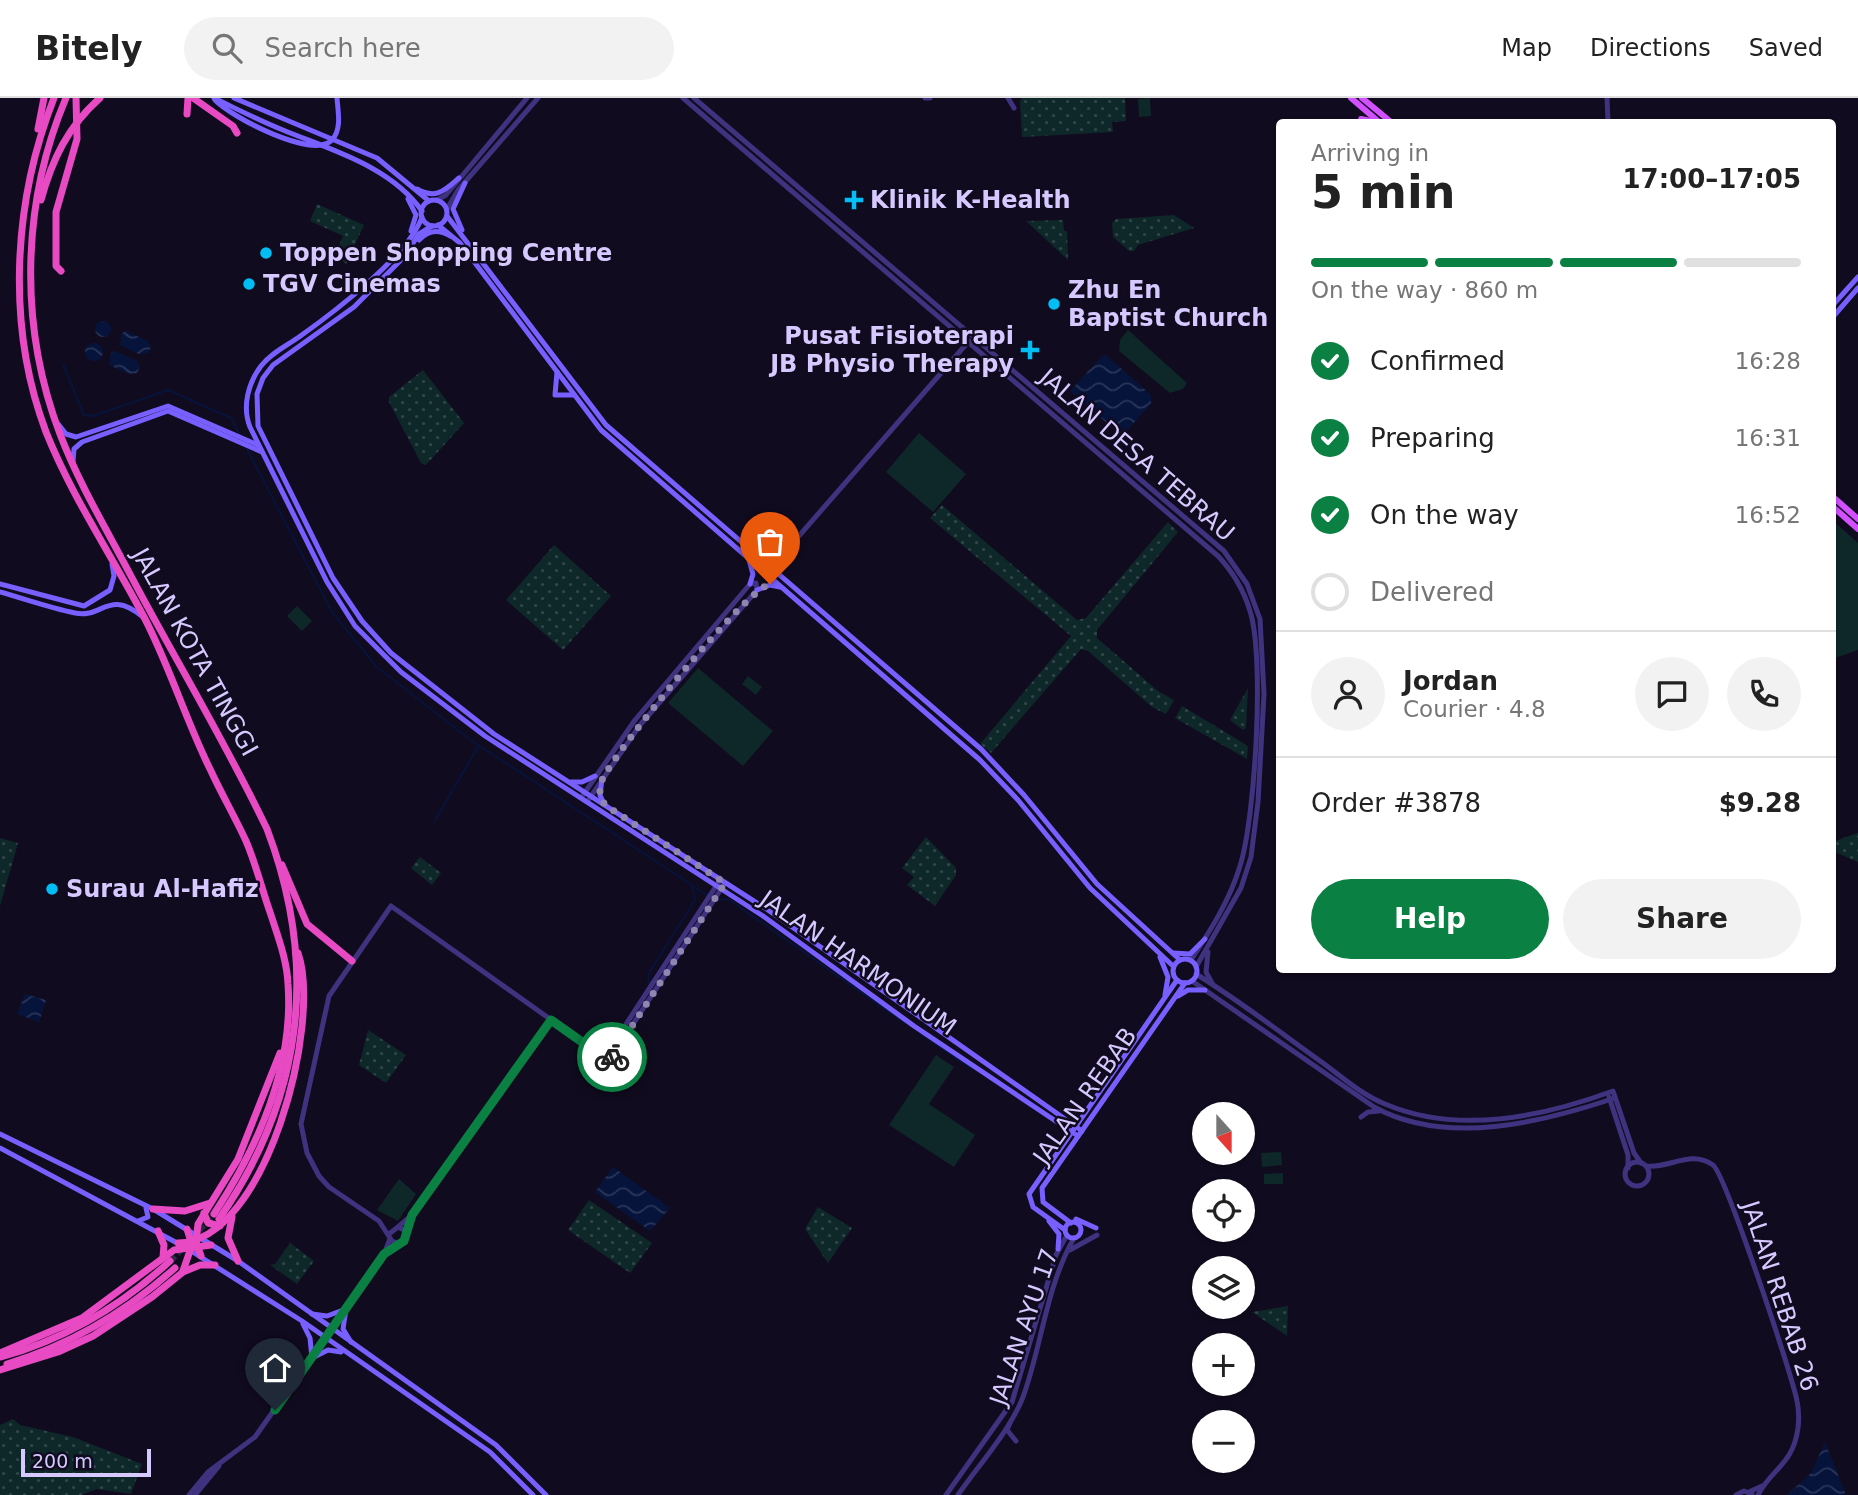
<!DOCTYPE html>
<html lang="en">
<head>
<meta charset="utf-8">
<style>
	:root { --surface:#fff; --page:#f2f2f2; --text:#222; --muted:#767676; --line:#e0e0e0; --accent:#0b8043 }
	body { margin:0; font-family:"DejaVu Sans",sans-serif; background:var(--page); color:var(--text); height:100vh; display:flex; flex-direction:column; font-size:26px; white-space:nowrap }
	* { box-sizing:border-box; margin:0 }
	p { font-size:23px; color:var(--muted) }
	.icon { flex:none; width:38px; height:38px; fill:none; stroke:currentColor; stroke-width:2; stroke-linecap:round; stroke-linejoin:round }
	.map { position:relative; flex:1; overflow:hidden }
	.panel { position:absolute; left:1276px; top:21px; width:560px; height:854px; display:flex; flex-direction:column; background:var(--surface); border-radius:7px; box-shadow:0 2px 5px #0004 }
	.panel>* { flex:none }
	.needle { width:46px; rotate:159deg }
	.fabs { position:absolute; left:1192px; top:1004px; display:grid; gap:14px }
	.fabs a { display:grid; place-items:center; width:63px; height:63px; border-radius:50%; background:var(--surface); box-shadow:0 2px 5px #0004; font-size:35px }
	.scale { position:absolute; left:21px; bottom:18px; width:130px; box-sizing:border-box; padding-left:7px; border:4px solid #d5c9ff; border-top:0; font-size:19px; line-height:24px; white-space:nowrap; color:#d5c9ff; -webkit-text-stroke:5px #110b1f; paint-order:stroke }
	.pin { position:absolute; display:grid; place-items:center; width:60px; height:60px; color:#fff; margin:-72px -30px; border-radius:50% 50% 50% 0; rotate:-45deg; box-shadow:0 0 7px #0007 }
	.pin .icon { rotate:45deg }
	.courier { position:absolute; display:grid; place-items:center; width:70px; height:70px; margin:-35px; border:5px solid #0b8043; border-radius:50%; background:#fff; color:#222; box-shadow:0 2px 9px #0007 }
	.summary em { font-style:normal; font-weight:600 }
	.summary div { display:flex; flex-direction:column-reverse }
	.summary { display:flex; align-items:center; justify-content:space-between; height:119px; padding:0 35px }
	h1 { font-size:46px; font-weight:600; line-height:52px }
	.bar { display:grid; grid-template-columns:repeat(4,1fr); gap:10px 7px; align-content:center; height:84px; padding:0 35px }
	.bar i { height:9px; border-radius:5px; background:var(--line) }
	.bar .selected { background:var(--accent) }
	.bar p { grid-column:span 4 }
	.line { display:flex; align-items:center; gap:18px; padding:0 35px; border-top:2px solid var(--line) }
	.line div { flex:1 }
	.round { display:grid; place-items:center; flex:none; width:74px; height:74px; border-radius:37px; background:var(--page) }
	ol { padding:0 35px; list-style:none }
	li { display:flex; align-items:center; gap:21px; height:77px }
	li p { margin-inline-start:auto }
	li .icon { padding:7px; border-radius:50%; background:var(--accent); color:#fff; stroke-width:4 }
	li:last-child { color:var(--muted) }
	li i { width:38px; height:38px; border:4px solid var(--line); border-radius:50% }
	.primary-button { display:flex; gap:14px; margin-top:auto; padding:14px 35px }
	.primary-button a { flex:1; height:80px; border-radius:42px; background:var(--accent); color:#fff; font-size:28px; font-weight:600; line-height:80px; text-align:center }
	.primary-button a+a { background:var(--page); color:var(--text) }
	header { display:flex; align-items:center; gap:42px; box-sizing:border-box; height:98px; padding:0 35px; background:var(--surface); border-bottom:2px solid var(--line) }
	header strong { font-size:33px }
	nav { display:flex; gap:38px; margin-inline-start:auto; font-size:24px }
	.search { width:490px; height:63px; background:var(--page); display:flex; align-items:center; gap:18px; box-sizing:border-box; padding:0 24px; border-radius:38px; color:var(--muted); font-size:26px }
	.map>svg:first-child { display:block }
</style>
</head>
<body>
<header>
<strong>Bitely</strong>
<div class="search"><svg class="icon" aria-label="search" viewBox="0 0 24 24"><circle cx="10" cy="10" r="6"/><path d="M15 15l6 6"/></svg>Search here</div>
<nav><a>Map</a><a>Directions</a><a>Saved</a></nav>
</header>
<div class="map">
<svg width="1858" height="1397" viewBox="0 0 1858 1397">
	<defs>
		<pattern id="park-dots" width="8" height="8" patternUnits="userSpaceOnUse" patternTransform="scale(1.75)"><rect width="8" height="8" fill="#0e2729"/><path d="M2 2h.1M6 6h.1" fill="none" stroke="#304549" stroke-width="1.8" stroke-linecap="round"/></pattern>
		<pattern id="water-waves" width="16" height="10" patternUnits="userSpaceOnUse" patternTransform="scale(1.75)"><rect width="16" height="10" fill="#06143c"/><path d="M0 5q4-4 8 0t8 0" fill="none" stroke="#293559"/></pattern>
	</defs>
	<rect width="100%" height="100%" fill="#110b1f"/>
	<g fill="#0e2729">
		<polygon points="1150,0 1151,18 1139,19 1138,1"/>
		<polygon points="1128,232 1187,285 1183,291 1170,295 1119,253 1120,242"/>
		<polygon points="919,335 966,376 933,414 886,374"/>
		<polygon points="1832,422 1858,445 1858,552 1832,561"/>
		<polygon points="297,508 312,523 302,533 287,518"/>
		<polygon points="698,570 773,633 743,668 668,605"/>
		<polygon points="748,578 762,589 756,597 742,586"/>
		<polygon points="936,957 954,969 929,1006 975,1037 954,1069 889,1027"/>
		<polygon points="1281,1054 1282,1067 1262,1069 1261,1055"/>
		<polygon points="1283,1075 1283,1086 1264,1086 1264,1076"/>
		<polygon points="399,1081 416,1096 398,1123 377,1112"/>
	</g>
	<g fill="url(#park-dots)">
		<polygon points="1022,0 1125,0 1126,23 1112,24 1113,34 1022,39 1020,3"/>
		<polygon points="317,106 364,127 346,166 335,157 343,138 310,123"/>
		<polygon points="1174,117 1194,130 1138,147 1134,153 1129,153 1113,139 1112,125 1116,121"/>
		<polygon points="1063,122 1064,133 1067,133 1068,162 1026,123"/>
		<polygon points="423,272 464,325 426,367 421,365 389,304 389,299"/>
		<polygon points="942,407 1077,522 1086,520 1168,424 1178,434 1097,532 1097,540 1158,593 1174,602 1166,616 1152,609 1088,553 1081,551 991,655 980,646 1071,538 930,420"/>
		<polygon points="554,447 611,498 563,552 506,502"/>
		<polygon points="1248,590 1246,630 1243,632 1230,622"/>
		<polygon points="1182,608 1245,646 1248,649 1247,661 1175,620"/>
		<polygon points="1858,735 1858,764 1832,753 1832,744"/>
		<polygon points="926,739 956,770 956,777 935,808 907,787 914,779 902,770"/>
		<polygon points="0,740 18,745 0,808"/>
		<polygon points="420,759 441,775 432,787 411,770"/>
		<polygon points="368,932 406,957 386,985 359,967"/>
		<polygon points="589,1102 652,1145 630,1175 568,1132"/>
		<polygon points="818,1109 852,1130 828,1165 805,1131"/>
		<polygon points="290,1145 314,1163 297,1186 270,1167 275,1166"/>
		<polygon points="1288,1208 1287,1238 1252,1214"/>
		<polygon points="13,1321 20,1327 73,1339 142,1366 131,1396 97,1391 81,1397 0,1397 0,1327"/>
	</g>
	<g fill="url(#water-waves)">
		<circle cx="103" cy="231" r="8"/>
		<polygon points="126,233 148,243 151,249 148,255 139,256 120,247 122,235"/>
		<circle cx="94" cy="254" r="9"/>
		<polygon points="115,253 137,263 140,269 137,275 129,276 109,267 111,255"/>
		<polygon points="1106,257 1151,297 1151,306 1122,338 1070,293 1102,258"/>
		<polygon points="25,896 46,902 39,924 17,916"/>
		<polygon points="613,1069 670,1110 650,1133 595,1094"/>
		<polygon points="1825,1344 1846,1397 1787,1397 1811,1375"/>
	</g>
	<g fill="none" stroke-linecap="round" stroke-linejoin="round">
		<g stroke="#06143c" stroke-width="2">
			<polyline points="63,266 84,317 93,318 168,292 231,320 240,337"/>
			<polyline points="247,351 332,514 377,569 472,643 692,787 695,802 648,877 649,885"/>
			<polyline points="434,724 479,647"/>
			<polyline points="694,789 707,797"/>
			<polyline points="715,802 728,801 905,925"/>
			<polyline points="921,936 972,971"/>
		</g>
		<polyline stroke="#2e2841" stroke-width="7" stroke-dasharray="7 3.5" stroke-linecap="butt" points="170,1163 214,1116"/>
		<g stroke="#3f3380" stroke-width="5">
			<path d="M683,0L1218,458C1232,473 1244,493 1250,513C1265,560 1255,721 1240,768C1230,802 1210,833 1191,862"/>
			<polyline points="694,0 1224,453 1247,486 1260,521 1264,596 1258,704 1251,759 1241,790 1196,869"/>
			<polyline points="925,0 930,0"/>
			<polyline points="1008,0 1014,10"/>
			<polyline points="1607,0 1608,24"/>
			<polyline points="437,102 446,97 527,0"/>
			<polyline points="447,111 458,92 538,0"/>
			<polyline points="771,470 969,243"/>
			<polyline points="581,700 635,622 750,486 756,485 757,492 640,627 587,704"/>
			<polyline points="1208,854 1206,874 1212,885"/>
			<path d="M1196,876C1240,903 1281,935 1323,965C1342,979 1362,997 1385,1006C1458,1037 1542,1019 1613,993L1634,1055L1641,1065"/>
			<path d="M1192,883L1374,1009C1447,1049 1543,1024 1615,1000"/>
			<polyline points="604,960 720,782"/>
			<polyline points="1609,999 1628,1057 1628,1070"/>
			<polyline points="1361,1019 1368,1014 1379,1013"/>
			<circle cx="1637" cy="1076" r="12"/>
			<path d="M1646,1068C1669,1071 1691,1051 1713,1067C1725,1076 1792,1276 1797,1303C1799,1312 1799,1321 1798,1330C1793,1367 1772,1370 1758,1397"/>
			<polyline points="398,1129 412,1117 551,922"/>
			<polyline points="389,1136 398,1129 404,1132 406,1138 399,1146 392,1143 379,1123 329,1089 319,1078 307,1055 301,1026 329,898 391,808 609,963 725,785"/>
			<polyline points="1070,1152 1097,1137"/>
			<polyline points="1010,1325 1007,1332 1016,1343"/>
			<polyline points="1749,1394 1762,1388"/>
			<polyline points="189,1397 208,1374 255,1339 384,1156 390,1141"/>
			<polyline points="195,1397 219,1368"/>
			<polyline points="946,1397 1012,1304 1056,1157 1067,1137"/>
			<path d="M958,1397C978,1368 1011,1331 1023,1299C1042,1247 1046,1189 1074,1140"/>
			<polyline points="1736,1397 1744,1393 1752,1396"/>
		</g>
		<g stroke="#7760ff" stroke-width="5">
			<path d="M214,0C237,11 260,23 283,32C331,52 390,68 422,113"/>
			<polyline points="234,0 377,60 429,103"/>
			<path d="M215,2C231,19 313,62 332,42C342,31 338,14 337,0"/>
			<path d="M417,91C436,102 445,92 459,80"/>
			<polyline points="408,101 416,117 411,133"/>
			<circle cx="434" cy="115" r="13"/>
			<polyline points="447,118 606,327 981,651 1024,697 1097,786 1180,862"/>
			<path d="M422,119C409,157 333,215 299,239C286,248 271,255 261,268C248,285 242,309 250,329L327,484L355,528L401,574L485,638L763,818L914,928L1078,1038"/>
			<polyline points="438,127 460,145 601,332 980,662 1018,702 1090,790 1173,868"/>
			<polyline points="432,128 419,136 403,160 354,209 273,267 263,280 257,296 258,328 333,480 362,523 391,555 494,636 768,812 1082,1033"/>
			<polyline points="462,132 453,111 465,85"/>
			<path d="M419,142C428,132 439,131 450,138"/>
			<polyline points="1832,208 1858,179"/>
			<polyline points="1832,220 1858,190"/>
			<polyline points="557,274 555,297 573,297"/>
			<polyline points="59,327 66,336 76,339 168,308 258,347"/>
			<polyline points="73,364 74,351 82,344 168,313 262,354"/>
			<polyline points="749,462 753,476 750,486"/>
			<polyline points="0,486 84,508 110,492 114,478 112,466"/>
			<polyline points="757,492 770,487 780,489"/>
			<path d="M0,494C25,501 50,510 75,515C103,521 108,490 143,519"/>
			<polyline points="602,681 600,697 603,704"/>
			<polyline points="571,684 582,684 595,678"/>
			<polyline points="1173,855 1190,856 1205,841"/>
			<polyline points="1160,859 1168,879 1165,897"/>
			<circle cx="1185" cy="873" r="12"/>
			<polyline points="1178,898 1188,892 1205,892"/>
			<polyline points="0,1036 153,1111 238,1163 496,1347 546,1397"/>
			<polyline points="0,1050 179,1146"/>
			<polyline points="1076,1121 1096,1130"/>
			<polyline points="138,1123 148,1119 146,1110"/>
			<polyline points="1049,1123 1059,1136 1058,1151"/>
			<circle cx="1073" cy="1132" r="8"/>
			<polyline points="1071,1125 1043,1104 1042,1090 1185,885"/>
			<polyline points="1065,1132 1033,1109 1029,1096 1177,882"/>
			<polyline points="188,1151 302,1223 490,1354 533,1397"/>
			<polyline points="346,1211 343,1231 351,1244"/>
			<polyline points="312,1216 327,1218 346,1211"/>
			<polyline points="303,1226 310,1240 312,1260"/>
			<polyline points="312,1260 328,1252 341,1254"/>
		</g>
		<g stroke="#d250ff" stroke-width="6">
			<polyline points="1351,0 1379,24"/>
			<polyline points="1362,0 1391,24"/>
			<polyline points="1361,21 1375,24"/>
			<polyline points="1832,398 1858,421"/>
			<polyline points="1832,408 1858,431"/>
		</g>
		<g stroke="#e84ac3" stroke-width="7">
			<path d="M54,0C13,104 6,228 46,334C72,399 112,458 144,519C170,569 186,623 211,673C222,697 235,719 246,743C256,766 262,792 271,817C278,839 287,862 288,886C294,968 258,1049 214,1116"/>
			<path d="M66,0C21,106 19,229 60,336C79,386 107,432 131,478C176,563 226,645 267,731C319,868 303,1000 219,1121"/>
			<polyline points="193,0 233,28 237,35"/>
			<polyline points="187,16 188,0"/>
			<polyline points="38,31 44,0"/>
			<path d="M41,102C52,62 68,28 100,0"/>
			<polyline points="61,173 56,168 56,114 77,41 76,0"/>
			<polyline points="282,767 307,826 352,863"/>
			<polyline points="153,1111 185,1113 210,1105"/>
			<polyline points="204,1115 208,1125 220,1128"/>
			<polyline points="232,1119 228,1140 238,1163"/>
			<polyline points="158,1133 164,1147 163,1159"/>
			<path d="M178,1145C267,1143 322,924 298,855"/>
			<polyline points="201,1158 196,1144 198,1126 238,1061 280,955"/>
			<polyline points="183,1173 192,1147 187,1131"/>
			<polyline points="0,1255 82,1220 174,1152 211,1147"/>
			<path d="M1,1259C66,1241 120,1209 170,1163"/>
			<path d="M7,1266C70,1247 126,1214 175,1170"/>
			<polyline points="0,1272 58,1254 93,1238 152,1199 183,1174 200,1167 215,1167"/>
		</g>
	</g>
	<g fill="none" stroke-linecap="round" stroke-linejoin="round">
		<path stroke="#9086b1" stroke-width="7" stroke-dasharray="0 12.6" d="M612,959L725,785L605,707C600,698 598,691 602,682C616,652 744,493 770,486"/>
		<polyline stroke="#0b8043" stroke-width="9" points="275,1312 384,1156 404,1143 412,1117 551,922 609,963 612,959"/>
	</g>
	<g fill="#00bef4" stroke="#110b1f" stroke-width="2.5">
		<path d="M850.5 91.5h7v7h7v7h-7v7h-7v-7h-7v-7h7z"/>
		<circle cx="266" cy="155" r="7"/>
		<circle cx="249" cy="186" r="7"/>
		<circle cx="1054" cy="206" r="7"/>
		<path d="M1026.5 241.5h7v7h7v7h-7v7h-7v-7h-7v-7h7z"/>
		<circle cx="52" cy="791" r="7"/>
	</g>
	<g text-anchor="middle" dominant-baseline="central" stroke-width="5" stroke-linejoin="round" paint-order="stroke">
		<g font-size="24" font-weight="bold" fill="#d5c9ff" stroke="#110b1f" text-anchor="start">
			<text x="870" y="102">Klinik K-Health</text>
			<text x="280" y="155">Toppen Shopping Centre</text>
			<text x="263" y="186">TGV Cinemas</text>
			<text x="1068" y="192">Zhu En<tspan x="1068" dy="28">Baptist Church</tspan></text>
			<text x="1014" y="238" text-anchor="end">Pusat Fisioterapi<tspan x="1014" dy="28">JB Physio Therapy</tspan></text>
			<text x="66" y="791">Surau Al-Hafiz</text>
		</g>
		<g font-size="24" fill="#d5c9ff" stroke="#110b1f">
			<text transform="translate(1137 357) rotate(41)">JALAN DESA TEBRAU</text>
			<text transform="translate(195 554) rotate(61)">JALAN KOTA TINGGI</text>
			<text transform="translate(858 865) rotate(35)">JALAN HARMONIUM</text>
			<text transform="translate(1085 998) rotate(-55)">JALAN REBAB</text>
			<text transform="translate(1780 1198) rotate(72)">JALAN REBAB 26</text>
			<text transform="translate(1024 1229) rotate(-71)">JALAN AYU 17</text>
		</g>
	</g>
</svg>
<div class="fabs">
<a><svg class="needle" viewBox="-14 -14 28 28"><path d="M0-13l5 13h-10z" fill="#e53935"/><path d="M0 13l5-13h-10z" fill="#767676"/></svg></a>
<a><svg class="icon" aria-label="locate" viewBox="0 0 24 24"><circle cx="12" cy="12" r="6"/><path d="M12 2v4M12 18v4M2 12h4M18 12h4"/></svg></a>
<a><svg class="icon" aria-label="layers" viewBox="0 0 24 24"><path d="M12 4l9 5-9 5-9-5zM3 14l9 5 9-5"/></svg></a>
<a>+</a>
<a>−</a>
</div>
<div class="scale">200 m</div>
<div class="pin" style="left:770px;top:486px;background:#ea580c"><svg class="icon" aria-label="bag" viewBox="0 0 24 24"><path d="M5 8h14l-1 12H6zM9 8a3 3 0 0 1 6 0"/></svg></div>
<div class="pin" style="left:275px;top:1312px;background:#1f2937"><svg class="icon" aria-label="home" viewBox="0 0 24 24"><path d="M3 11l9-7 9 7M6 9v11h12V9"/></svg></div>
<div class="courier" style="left:612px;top:959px"><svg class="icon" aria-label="bike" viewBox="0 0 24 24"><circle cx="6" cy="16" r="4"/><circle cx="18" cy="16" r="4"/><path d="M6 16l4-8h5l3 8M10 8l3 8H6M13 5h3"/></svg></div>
<section class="panel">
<div class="summary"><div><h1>5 min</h1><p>Arriving in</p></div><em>17:00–17:05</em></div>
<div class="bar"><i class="selected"></i><i class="selected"></i><i class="selected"></i><i></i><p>On the way · 860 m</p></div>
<ol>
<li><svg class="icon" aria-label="check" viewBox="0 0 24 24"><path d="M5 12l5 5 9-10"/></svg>Confirmed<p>16:28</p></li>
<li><svg class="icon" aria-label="check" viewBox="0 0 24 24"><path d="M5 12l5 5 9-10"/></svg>Preparing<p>16:31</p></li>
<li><svg class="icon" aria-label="check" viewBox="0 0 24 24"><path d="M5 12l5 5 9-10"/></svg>On the way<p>16:52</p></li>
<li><i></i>Delivered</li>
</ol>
<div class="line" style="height:126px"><a class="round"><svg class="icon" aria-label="person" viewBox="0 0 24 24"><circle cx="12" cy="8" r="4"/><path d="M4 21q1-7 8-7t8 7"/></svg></a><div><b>Jordan</b><p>Courier · 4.8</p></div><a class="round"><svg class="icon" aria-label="chat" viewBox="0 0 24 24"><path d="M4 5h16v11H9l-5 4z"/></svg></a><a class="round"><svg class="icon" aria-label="phone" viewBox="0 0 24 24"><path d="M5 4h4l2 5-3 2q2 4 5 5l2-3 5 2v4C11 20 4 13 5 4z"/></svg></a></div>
<div class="line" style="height:91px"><div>Order #3878</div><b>$9.28</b></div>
<div class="primary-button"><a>Help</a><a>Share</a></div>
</section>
</div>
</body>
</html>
